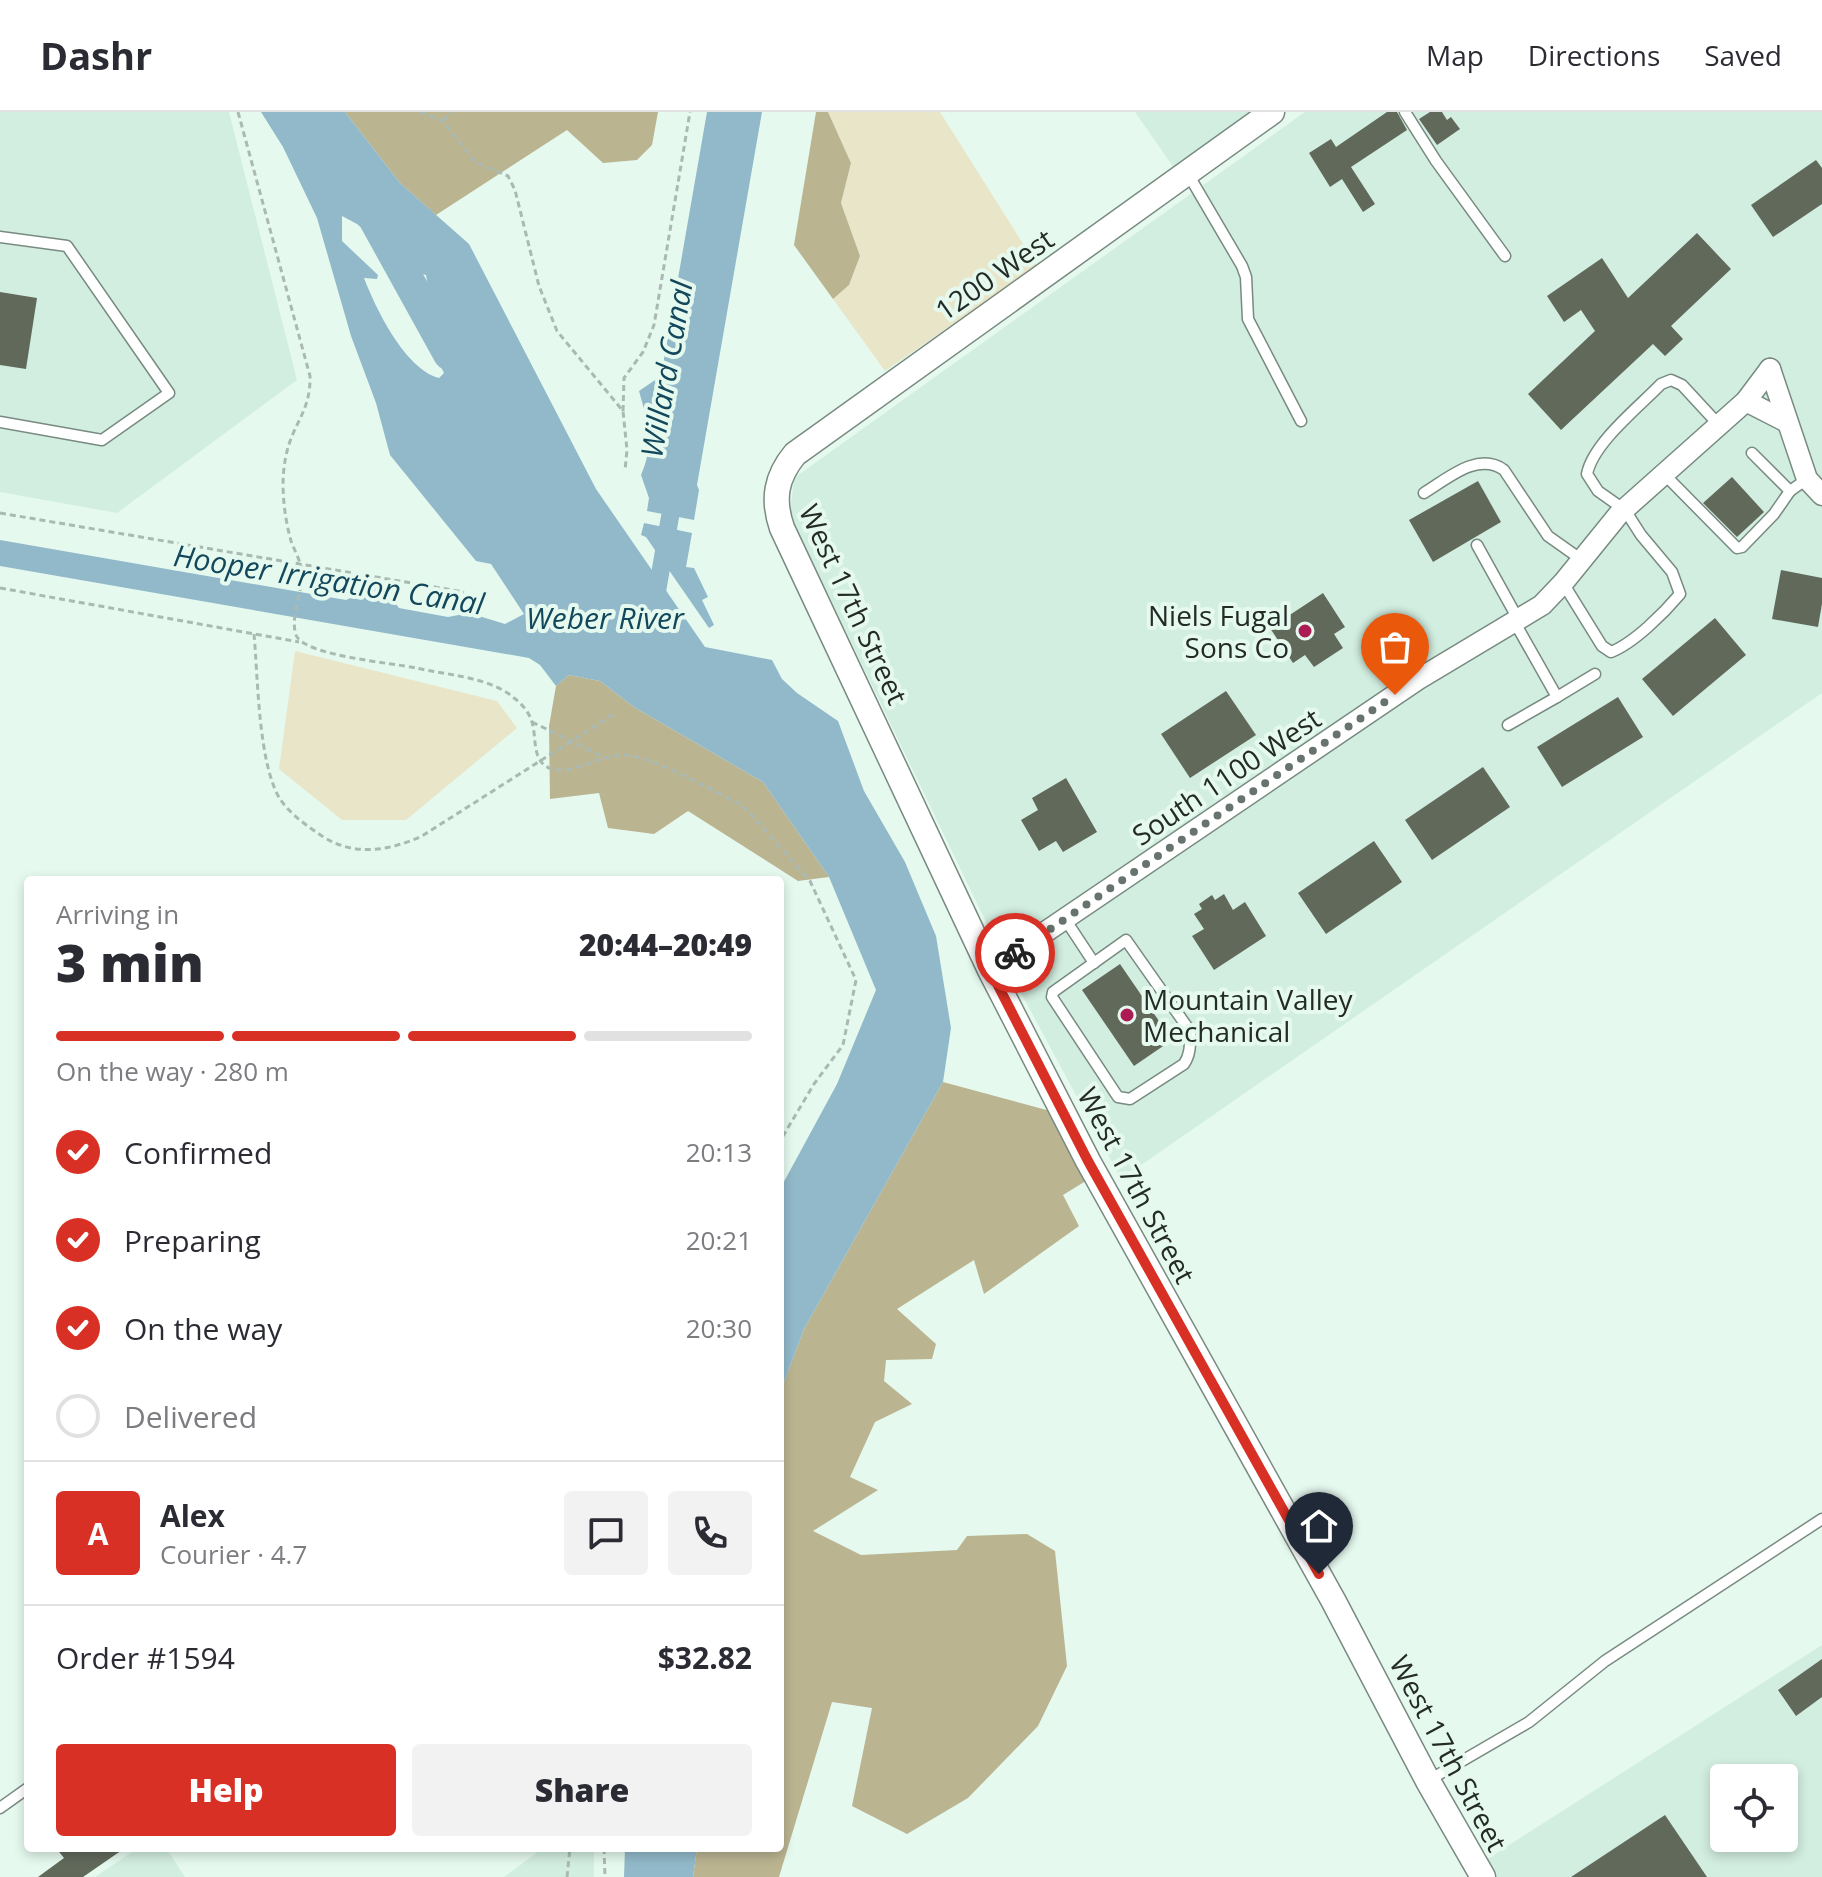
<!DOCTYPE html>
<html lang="en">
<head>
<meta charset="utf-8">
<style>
	:root { --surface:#fff; --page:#f2f2f3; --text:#2b2b33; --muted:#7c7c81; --line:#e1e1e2; --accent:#d93025 }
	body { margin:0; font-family:"Open Sans",sans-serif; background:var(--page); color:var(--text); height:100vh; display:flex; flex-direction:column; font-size:30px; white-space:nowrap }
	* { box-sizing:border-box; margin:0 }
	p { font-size:26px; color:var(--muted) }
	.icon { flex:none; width:44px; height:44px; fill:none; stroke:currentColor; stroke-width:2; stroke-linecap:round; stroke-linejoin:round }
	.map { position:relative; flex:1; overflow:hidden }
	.sheet { position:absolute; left:24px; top:764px; width:760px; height:976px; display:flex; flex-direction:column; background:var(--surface); border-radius:8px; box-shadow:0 4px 12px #0003 }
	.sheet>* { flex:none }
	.controls { position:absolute; left:1710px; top:1652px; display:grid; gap:16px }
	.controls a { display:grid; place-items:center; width:88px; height:88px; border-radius:8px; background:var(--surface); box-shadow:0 4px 12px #0003; font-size:40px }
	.pin { position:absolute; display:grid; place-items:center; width:68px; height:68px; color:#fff; margin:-82px -34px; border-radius:50% 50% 50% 0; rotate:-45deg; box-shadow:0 0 8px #0007 }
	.pin .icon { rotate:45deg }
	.courier { position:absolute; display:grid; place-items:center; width:80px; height:80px; margin:-40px; border:6px solid #d93025; border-radius:50%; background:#fff; color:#222; box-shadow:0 2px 10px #0007 }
	.head em { font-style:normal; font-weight:800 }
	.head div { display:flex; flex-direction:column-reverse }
	.head { display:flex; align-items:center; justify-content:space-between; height:136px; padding:0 32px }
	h1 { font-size:52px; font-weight:800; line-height:60px }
	.bar { display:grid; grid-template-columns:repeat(4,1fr); gap:12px 8px; align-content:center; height:96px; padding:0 32px }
	.bar i { height:10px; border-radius:6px; background:var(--line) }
	.bar .current { background:var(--accent) }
	.bar p { grid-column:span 4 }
	.line { display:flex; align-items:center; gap:20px; padding:0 32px; border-top:2px solid var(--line) }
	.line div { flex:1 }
	.round { display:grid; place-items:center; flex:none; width:84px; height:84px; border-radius:8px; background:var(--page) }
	ol { padding:0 32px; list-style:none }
	li { display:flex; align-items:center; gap:24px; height:88px }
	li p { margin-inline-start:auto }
	li .icon { padding:8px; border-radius:50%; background:var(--accent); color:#fff; stroke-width:4 }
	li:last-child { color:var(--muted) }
	li i { width:44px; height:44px; border:4px solid var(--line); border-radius:50% }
	.action { display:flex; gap:16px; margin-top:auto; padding:16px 32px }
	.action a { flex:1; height:92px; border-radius:8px; background:var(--accent); color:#fff; font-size:32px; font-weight:800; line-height:92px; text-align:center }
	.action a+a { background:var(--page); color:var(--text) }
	header { display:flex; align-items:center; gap:48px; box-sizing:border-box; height:112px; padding:0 40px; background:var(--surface); border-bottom:2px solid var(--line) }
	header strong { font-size:38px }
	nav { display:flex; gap:44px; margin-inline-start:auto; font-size:28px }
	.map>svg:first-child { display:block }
</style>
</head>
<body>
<header>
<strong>Dashr</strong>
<nav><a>Map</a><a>Directions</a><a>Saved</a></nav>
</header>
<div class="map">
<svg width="1822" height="1765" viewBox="0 0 1822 1765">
	<rect width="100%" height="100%" fill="#e5f9ef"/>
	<g fill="#d2eee0" fill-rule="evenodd">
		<polygon points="0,0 229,0 297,268 117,401 0,380"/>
		<polygon points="1135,0 1252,0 1174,56"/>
		<polygon points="1305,0 1822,0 1822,581 1121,1067 1012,864 790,403 794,366"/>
		<path d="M1822,1533V1765H1495L1484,1749ZM1724,1666H1784V1726H1724Z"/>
		<polygon points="138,1736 166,1736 185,1765 95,1765"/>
		<polygon points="543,1736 594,1736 594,1765 504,1765"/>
	</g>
	<g fill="#e9e5c8">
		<polygon points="828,0 940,0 1037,154 885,259 833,187 849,173 860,144 841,91 851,51"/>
		<polygon points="295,539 497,589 517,616 406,708 342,708 279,657"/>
	</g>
	<g fill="#bab491">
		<polygon points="345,0 658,0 652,33 637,48 603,51 567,18 436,103 400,71"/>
		<polygon points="816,0 828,0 851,51 841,91 860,144 849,173 833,187 794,133"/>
		<polygon points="569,563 600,569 634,595 763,670 829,765 798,769 688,699 654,722 608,716 599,681 550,687 549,614 556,574"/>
		<polygon points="943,970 1054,1000 1089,1067 1063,1083 1079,1114 984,1182 974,1148 897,1197 936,1232 932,1247 886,1248 884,1269 912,1292 875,1310 850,1365 878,1378 813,1419 861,1443 957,1438 967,1424 1027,1422 1055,1439 1067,1554 1038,1614 968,1686 907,1722 852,1694 872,1596 832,1590 779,1765 693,1765 697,1736 780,1736 780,1281 804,1217"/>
	</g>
	<g fill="#92b9ca" fill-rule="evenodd">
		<path d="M261,0H345L400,71L469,132L596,377L705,535L772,548L782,567L797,581L838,609L864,679L905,750L936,824L951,916L943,970L804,1217L780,1281V1077L837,972L876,878L829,765L763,670L634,595L600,569L569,563L556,574L540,553L529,546L0,454V428L346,488L381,472L399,496L448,505L469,501L505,512L524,502L491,452L476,449L390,343L376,291L351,224L317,106L283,35ZM342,104L357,112L372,125L395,140L406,158L426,163L431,191L428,214L434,241L444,261L439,266C405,257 376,197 364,166L377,167L378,163L342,129Z"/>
		<path d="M707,0H762L697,373L699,378L694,408L647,399L649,386L641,363C655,331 648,311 639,279L661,264Z"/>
		<polygon points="644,411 692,421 686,455 694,456 708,485 702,488 714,513 709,516 646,425 641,423"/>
		<polygon points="625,1736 697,1736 693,1765 624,1765"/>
	</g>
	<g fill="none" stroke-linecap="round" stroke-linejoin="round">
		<polyline stroke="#92b9ca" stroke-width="18" points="655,491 674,382"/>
		<polyline stroke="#92b9ca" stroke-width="32" points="371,101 449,242"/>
	</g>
	<g fill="#61695b">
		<polygon points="1387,0 1397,0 1407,18 1351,55 1375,92 1363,100 1342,67 1330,75 1309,41 1331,27 1336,35"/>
		<polygon points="1430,0 1442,0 1447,8 1451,5 1460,17 1437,33 1419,7"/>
		<polygon points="1816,48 1822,56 1822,92 1773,125 1751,93"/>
		<polygon points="1697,121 1731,157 1671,214 1683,227 1665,244 1653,232 1561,318 1528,282 1595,219 1581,198 1564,210 1547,184 1602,146 1628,186"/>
		<polygon points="0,180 37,186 26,257 0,253"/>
		<polygon points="1732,365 1764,400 1737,425 1703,391"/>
		<polygon points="1478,369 1501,410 1433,450 1409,408"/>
		<polygon points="1781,458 1822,466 1822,492 1818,515 1772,507"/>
		<polygon points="1323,481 1345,515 1334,522 1343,536 1314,555 1305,543 1293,551 1270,516"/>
		<polygon points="1715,506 1746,543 1673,604 1642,567"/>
		<polygon points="1226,579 1256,623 1190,666 1161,622"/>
		<polygon points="1618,585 1643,625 1562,675 1537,635"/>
		<polygon points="1483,655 1510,695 1432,748 1405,708"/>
		<polygon points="1066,666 1097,720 1063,740 1056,729 1039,739 1021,708 1038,698 1032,686"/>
		<polygon points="1374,729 1402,770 1326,822 1298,781"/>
		<polygon points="1224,782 1233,798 1245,790 1266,824 1214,858 1192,824 1204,817 1194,802 1202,797 1199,792 1212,783 1215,788"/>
		<polygon points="1120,852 1172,928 1134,954 1082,878"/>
		<polygon points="1822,1547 1822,1585 1796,1604 1778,1578"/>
		<polygon points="1665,1703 1707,1765 1571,1765"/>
		<polygon points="56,1736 125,1736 83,1765 38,1765 64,1746"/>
	</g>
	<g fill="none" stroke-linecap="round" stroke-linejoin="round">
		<defs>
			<g id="service">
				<polyline points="1405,0 1436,49 1505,144"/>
				<polyline points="1188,62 1242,154 1246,165 1248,207 1301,309"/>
				<polyline points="0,125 67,134 169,281 102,328 0,310"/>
				<polyline points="1752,341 1790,379 1807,367"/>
				<polyline points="1664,362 1737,436 1742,435 1774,402 1790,379"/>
				<path d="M1424,381C1447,367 1478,339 1504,358L1548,424L1582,448"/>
				<polyline points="1477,433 1518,507"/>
				<path d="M1563,471L1602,534L1611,540C1634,531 1664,501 1680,482L1672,460L1641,423L1625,398L1598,379L1587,362C1593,331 1639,295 1661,272L1671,268L1682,273L1719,313"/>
				<polyline points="1557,585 1595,562"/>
				<polyline points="1508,613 1557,585 1514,509"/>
				<polyline points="1065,807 1094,851"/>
				<path d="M1126,828L1190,919C1190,931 1191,942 1184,952L1130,987L1118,985L1052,885L1053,880Z"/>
				<polyline points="1429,1668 1529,1610 1605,1549 1822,1407"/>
				<polyline points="0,1696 28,1676"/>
			</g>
			<g id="minor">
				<polyline points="1770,257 1807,367 1822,383"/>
				<polyline points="1746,289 1787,310"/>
				<polyline points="989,856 1004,848 1417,568 1542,493 1563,471 1619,402 1746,289 1770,257"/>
			</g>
			<path id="tertiary" d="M1272,0L795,342C776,365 772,387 782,416L989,856L1088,1049L1333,1488L1428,1669L1483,1765"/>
		</defs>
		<use href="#service" stroke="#788a81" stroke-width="13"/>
		<use href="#minor" stroke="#788a81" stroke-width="23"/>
		<use href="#tertiary" stroke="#788a81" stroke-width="27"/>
		<g stroke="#aabab2" stroke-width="3" stroke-dasharray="6 4" stroke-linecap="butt">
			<path d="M238,0L310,264C311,300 292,312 286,344C280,370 284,404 291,429C295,440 302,451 302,463C302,481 290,506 296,523C304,544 394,551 416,556C447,563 490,565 514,586C522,592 529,600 532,610C537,626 531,651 552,657C570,663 601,643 623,643C655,644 710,678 740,692L749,700L810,769L856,868L843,933L814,972L780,1029"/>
			<polyline points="420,0 443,9 475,50 508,64 515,78 539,174 557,219 623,299 627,338 625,358"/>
			<polyline points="443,9 450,0"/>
			<polyline points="623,299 624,266 643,240 654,213 690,0"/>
			<polyline points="0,401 464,480"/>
			<polyline points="0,476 299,530"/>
			<path d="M254,522C258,565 258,651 280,687C290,702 307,714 322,724C354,745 389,739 422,724L614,602"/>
			<polyline points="532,610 604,645"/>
			<polyline points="604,1736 605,1765"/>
			<polyline points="567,1765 570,1736"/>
		</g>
		<use href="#service" stroke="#fff" stroke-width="10"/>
		<use href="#minor" stroke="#fff" stroke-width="20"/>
		<use href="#tertiary" stroke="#fff" stroke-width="24"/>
	</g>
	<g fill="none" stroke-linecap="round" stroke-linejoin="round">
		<polyline stroke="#68736d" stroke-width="8" stroke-dasharray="0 14.4" points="1015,841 1395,583"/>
		<polyline stroke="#d93025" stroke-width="10" points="1015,841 989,856 1088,1049 1319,1462"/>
	</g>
	<g fill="#ac1c54" stroke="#e5f9ef" stroke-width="3">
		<circle cx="1305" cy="519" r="8"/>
		<circle cx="1127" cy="903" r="8"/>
	</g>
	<g text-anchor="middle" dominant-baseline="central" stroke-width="8" stroke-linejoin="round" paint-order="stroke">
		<g font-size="28" fill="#242b27" stroke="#e5f9ef">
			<text transform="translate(994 162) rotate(-35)">1200 West</text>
			<text transform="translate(854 492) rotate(65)">West 17th Street</text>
			<text transform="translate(1226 664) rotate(-34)">South 1100 West</text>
			<text transform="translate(1137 1073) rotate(62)">West 17th Street</text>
			<text transform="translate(1449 1641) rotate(62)">West 17th Street</text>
		</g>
		<g font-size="28" fill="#242b27" stroke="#e5f9ef" text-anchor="end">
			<text x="1289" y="503">Niels Fugal<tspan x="1289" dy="32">Sons Co</tspan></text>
			<text x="1143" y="887" text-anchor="start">Mountain Valley<tspan x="1143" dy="32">Mechanical</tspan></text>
		</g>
		<g font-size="30" font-style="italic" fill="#13475b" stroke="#e5f9ef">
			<text transform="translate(666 257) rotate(-80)">Willard Canal</text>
			<text transform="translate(329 467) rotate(9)">Hooper Irrigation Canal</text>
			<text x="605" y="505">Weber River</text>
		</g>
	</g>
</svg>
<div class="controls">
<a><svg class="icon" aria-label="locate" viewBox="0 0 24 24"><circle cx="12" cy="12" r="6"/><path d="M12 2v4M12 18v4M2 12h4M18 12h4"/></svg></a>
</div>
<div class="pin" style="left:1395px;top:583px;background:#ea580c"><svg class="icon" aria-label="bag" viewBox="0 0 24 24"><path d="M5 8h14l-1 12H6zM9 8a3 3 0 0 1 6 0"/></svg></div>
<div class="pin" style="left:1319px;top:1462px;background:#1f2937"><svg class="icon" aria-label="home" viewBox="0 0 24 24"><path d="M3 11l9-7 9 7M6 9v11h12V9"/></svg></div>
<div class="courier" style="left:1015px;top:841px"><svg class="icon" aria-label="bike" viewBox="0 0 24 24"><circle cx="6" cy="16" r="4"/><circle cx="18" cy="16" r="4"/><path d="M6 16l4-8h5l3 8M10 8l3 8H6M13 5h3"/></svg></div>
<section class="sheet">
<div class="head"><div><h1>3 min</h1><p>Arriving in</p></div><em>20:44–20:49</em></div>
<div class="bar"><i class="current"></i><i class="current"></i><i class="current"></i><i></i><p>On the way · 280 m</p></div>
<ol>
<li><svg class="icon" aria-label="check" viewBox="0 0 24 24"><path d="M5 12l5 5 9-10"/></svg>Confirmed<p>20:13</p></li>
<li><svg class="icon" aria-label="check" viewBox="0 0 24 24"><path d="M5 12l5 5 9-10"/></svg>Preparing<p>20:21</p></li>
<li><svg class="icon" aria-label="check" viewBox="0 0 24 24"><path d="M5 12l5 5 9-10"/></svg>On the way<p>20:30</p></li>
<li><i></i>Delivered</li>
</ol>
<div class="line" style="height:144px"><b class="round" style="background:var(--accent);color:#fff">A</b><div><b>Alex</b><p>Courier · 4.7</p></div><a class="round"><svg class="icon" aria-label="chat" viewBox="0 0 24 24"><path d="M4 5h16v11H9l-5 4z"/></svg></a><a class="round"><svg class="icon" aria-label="phone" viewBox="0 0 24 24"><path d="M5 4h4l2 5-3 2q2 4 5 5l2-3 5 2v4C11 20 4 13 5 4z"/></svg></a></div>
<div class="line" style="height:104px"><div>Order #1594</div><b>$32.82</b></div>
<div class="action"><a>Help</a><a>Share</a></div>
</section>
</div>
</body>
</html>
